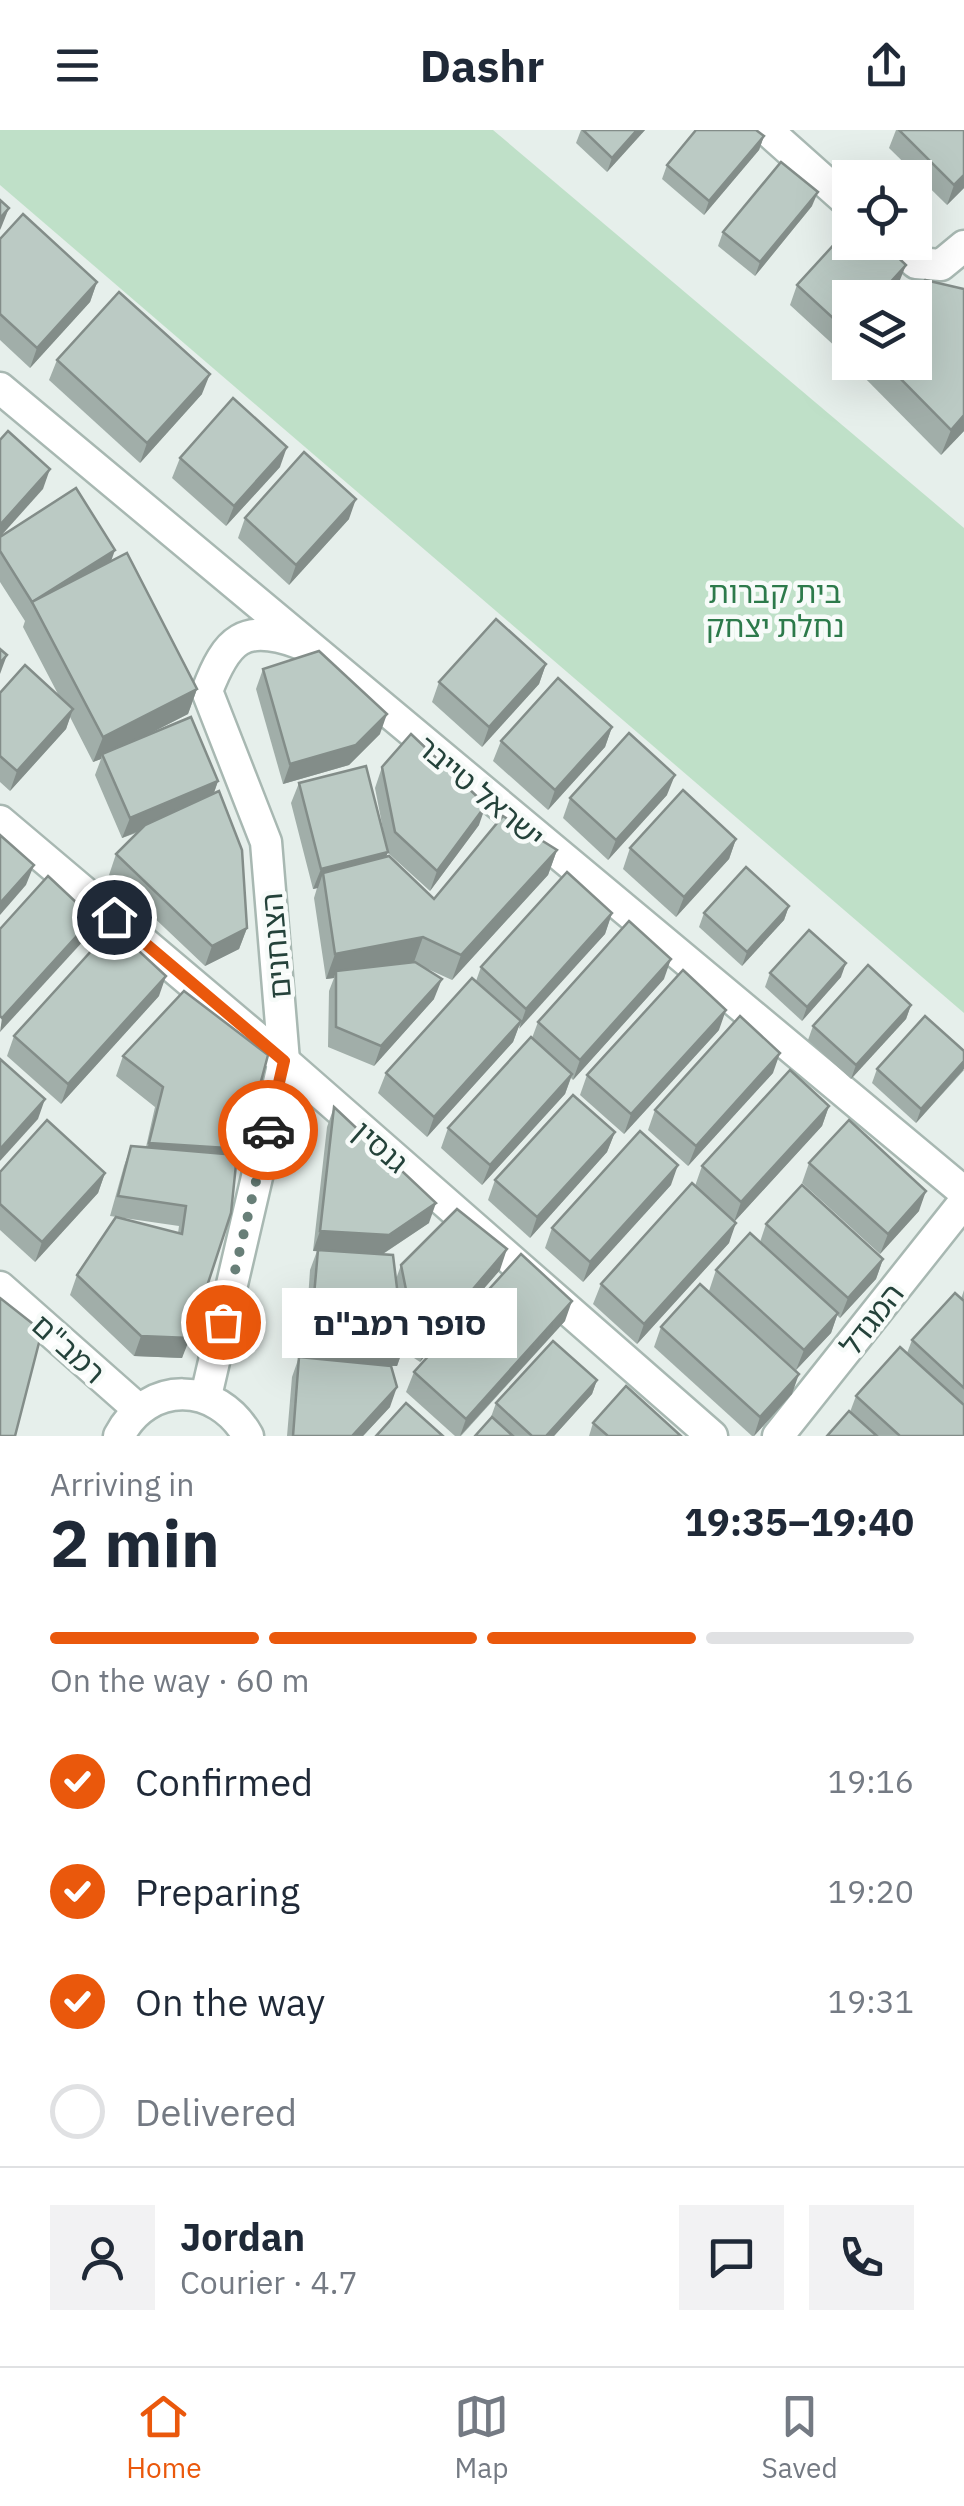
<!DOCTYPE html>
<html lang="en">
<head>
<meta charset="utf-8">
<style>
	:root { --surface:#fff; --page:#f2f2f3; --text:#1f2937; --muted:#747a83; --line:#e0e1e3; --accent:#ea580c }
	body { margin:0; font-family:"IBM Plex Sans","Noto Sans Hebrew",sans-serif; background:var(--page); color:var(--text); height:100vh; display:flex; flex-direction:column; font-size:38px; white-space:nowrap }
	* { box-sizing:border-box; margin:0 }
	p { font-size:32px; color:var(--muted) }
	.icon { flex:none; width:55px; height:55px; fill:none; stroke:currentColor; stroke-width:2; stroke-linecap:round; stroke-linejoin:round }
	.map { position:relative; height:1306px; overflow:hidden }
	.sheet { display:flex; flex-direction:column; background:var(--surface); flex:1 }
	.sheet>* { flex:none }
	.controls { position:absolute; left:832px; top:30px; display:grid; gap:20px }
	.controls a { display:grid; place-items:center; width:100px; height:100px; border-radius:0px; background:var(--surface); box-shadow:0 10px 40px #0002; font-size:50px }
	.pin { position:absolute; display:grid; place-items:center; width:85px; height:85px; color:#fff; margin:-42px; border:5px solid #fff; border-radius:50%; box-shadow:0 2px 10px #0007 }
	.courier { position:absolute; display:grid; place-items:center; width:100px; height:100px; margin:-50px; border:8px solid #ea580c; border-radius:50%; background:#fff; color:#222; box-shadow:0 2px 12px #0007 }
	.bubble { position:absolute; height:70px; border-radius:0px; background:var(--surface); box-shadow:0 10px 40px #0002; font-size:32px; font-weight:700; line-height:70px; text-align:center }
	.overview em { font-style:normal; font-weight:700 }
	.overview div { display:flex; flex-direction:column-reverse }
	.overview { display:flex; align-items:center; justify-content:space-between; height:170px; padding:0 50px }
	h1 { font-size:65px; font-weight:700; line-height:75px }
	.bar { display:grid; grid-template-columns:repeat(4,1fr); gap:15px 10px; align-content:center; height:120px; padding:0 50px }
	.bar i { height:12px; border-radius:8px; background:var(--line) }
	.bar .on { background:var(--accent) }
	.bar p { grid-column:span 4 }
	.line { display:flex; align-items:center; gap:25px; padding:0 50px; border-top:2px solid var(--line) }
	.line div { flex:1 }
	.round { display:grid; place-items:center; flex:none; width:105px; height:105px; border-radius:0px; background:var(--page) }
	ol { padding:0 50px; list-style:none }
	li { display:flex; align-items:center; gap:30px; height:110px }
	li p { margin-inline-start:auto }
	li .icon { padding:10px; border-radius:50%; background:var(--accent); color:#fff; stroke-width:4 }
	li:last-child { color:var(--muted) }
	li i { width:55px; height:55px; border:5px solid var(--line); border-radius:50% }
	header { display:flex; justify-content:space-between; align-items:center; height:130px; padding:0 50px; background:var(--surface); font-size:45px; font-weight:700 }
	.dock { display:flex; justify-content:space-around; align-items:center; height:140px; border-top:2px solid var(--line); background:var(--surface); font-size:28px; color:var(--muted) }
	.dock a { display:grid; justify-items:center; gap:5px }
	.dock .on { color:var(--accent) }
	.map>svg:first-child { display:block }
</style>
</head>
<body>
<header><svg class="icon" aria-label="menu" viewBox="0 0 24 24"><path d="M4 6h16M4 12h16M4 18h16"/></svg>Dashr<svg class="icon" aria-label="share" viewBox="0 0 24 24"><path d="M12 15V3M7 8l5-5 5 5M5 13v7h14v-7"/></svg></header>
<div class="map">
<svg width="964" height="1306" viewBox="0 0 964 1306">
	<rect width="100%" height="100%" fill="#e6efeb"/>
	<polygon fill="#bfe0c8" points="0,0 493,0 964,398 964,883 0,55"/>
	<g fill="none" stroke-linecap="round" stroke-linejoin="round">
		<defs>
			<g id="minor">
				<polyline points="767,0 850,74"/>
				<polyline points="893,112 916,133 941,135 964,116"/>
				<polyline points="0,258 964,1062"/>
				<polyline points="0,691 284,931 712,1306"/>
				<polyline points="0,1157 138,1279"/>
				<path d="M206,1266L284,931L266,712L207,561C227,509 243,493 299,513"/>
				<path d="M119,1306C148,1250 217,1251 248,1306"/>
				<polyline points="778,1306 964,1072"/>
			</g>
		</defs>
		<use href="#minor" stroke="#a8b8b2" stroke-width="35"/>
		<use href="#minor" stroke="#fff" stroke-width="30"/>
	</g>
	<g fill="#a1aea9">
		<polygon points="581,0 645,0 607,42 576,13"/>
		<polygon points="896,0 964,0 964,58 947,75 889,18"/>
		<polygon points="764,6 759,20 704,85 662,49 667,35"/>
		<polygon points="812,76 755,146 718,116 723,102"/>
		<polygon points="0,109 97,152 90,172 30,238 0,210"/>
		<polygon points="797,155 898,155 850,168 850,208 839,220 790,175"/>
		<polygon points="57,230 202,264 140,333 49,250"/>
		<polygon points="854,232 915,232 964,301 941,325 853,236"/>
		<polygon points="180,328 280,337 226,396 172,348"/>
		<polygon points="245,388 349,389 289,455 238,408"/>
		<polygon points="0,421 111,431 197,559 188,584 143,607 218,651 214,663 247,798 239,819 205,836 109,745 116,724 139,702 122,708 95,645 101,629 93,632 70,587 66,599 10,661 0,652 0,563 59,566 23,497 25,491 0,452"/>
		<polygon points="546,534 539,554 482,617 432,572 439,552"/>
		<polygon points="263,539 380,604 349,635 283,654 256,559"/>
		<polygon points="612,597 605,617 548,680 493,631 501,611"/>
		<polygon points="382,637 479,695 430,761 387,722 386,726 434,769 557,720 548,745 452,850 419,835 434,869 374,936 328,917 329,861 334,848 326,849 314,768 317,758 313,759 291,673 299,653 387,720 375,658"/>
		<polygon points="667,665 608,730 563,688 570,668"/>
		<polygon points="736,709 729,729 676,787 623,739 630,718"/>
		<polygon points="789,776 784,790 742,836 699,797 704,783"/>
		<polygon points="612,783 605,804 518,898 513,912 427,1007 378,963 386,943 476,851 481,837"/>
		<polygon points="770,843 841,847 802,891 765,857"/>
		<polygon points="664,849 573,950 571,948 565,964 482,1055 441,1018 448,998 532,908 538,892"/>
		<polygon points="184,861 236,1039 182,1228 134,1226 70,1165 77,1145 178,1103 179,1096 110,1086 124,1036 131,1016 146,1017 155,977 116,946 123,926"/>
		<polygon points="159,866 61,974 7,926 14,906"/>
		<polygon points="911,875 906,889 851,949 808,910 813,896"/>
		<polygon points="719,900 624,1004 580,965 587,945"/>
		<polygon points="877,939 964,940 916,993 872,953"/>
		<polygon points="773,943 688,1036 648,1000 655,980"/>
		<polygon points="829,976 822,996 734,1092 729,1113 637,1214 593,1174 601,1154 695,1056 702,1036"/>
		<polygon points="334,977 429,1093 383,1124 396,1149 401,1135 500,1140 420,1232 408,1224 401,1193 404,1216 397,1236 391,1236 390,1277 363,1306 287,1306 292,1247 299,1227 304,1228 310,1140 317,1121 313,1121 327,997"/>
		<polygon points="615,1002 607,1022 530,1108 488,1070 495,1050"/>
		<polygon points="809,1033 919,1081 880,1124 802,1053"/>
		<polygon points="0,1042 105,1043 98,1063 35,1132 0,1100"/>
		<polygon points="671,1055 583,1152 545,1118 552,1098"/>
		<polygon points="766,1094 883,1129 876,1149 840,1188 837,1185 831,1203 796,1240 709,1161 716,1140 760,1112"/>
		<polygon points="964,1160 964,1306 827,1306 850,1282 856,1266 907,1223 912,1210 961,1169"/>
		<polygon points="565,1191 461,1306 455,1306 406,1262 414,1242"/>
		<polygon points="661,1197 792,1264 754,1306 752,1306 654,1217"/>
		<polygon points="597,1250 592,1264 554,1306 475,1306 491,1287 496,1273"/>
		<polygon points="593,1293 681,1306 589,1306"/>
	</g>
	<g fill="#838d89">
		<polygon points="637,0 645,0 607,42 612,28"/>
		<polygon points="764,6 759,20 704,85 709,71"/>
		<polygon points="964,45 964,58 947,75 954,55"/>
		<polygon points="818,62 812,76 755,146 760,132"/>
		<polygon points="9,78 1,98 0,100 0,88"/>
		<polygon points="906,135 898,155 887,168 876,168"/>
		<polygon points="97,152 90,172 30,238 37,218"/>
		<polygon points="850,196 850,208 839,220 846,200"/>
		<polygon points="210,244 202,264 140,333 147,313"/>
		<polygon points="964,285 964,301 941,325 951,300"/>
		<polygon points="287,317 280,337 226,396 234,376"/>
		<polygon points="50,339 43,359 0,407 0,395"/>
		<polygon points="356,369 349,389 289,455 296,435"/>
		<polygon points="115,420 108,440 33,473"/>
		<polygon points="7,525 0,544 0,533"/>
		<polygon points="546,534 539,554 482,617 489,597"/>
		<polygon points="197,559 188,584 104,627 102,624 101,629 93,632 103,607"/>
		<polygon points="73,579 66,599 10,661 17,641"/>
		<polygon points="387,584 380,604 349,635 283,654 290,634"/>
		<polygon points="612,597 605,617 548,680 555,660"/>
		<polygon points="675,645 667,665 608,730 616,710"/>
		<polygon points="218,651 211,671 122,708 130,688"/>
		<polygon points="486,675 479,695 430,761 437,741"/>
		<polygon points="736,709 729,729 676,787 684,767"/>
		<polygon points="557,720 548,745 452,850 461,825"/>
		<polygon points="388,722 380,742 323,743 318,758 313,759 321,739"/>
		<polygon points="34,735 26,755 0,785 0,773"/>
		<polygon points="789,776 784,790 742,836 747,822"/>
		<polygon points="612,783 605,804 519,899 526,879"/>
		<polygon points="93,788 86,808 0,902 2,888"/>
		<polygon points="247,798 239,819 205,836 212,816"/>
		<polygon points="423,807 414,832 336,841 334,848 326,849 335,824"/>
		<polygon points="671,829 664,849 573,950 580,930"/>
		<polygon points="846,833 841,847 802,891 807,877"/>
		<polygon points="166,846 159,866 61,974 68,954"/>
		<polygon points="442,849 434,869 374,936 381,916"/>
		<polygon points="911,875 906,889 851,949 856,935"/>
		<polygon points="726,880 719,900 624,1004 631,984"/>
		<polygon points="521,891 513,912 427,1007 434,987"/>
		<polygon points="780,923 773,943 688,1036 696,1016"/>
		<polygon points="964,931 964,939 916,993 921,979"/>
		<polygon points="572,944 565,964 482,1055 490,1035"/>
		<polygon points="45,969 38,989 0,1031 0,1019"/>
		<polygon points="829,976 822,996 734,1092 741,1072"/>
		<polygon points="615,1002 607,1022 530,1108 537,1087"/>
		<polygon points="149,1013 243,1019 236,1039 142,1034"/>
		<polygon points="678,1035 671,1055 583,1152 590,1132"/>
		<polygon points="105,1043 98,1063 35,1132 42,1112"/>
		<polygon points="926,1061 919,1081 880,1124 888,1104"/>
		<polygon points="436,1073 429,1093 381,1125 313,1121 320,1101"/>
		<polygon points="736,1093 729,1113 637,1214 644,1194"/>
		<polygon points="507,1119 500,1140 420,1232 428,1212"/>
		<polygon points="883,1129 876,1149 840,1188 848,1168"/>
		<polygon points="572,1171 565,1191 460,1306 466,1289"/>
		<polygon points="838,1183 831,1203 796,1240 804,1220"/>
		<polygon points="141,1206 190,1208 182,1228 134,1226"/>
		<polygon points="310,1211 404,1216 397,1236 303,1232"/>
		<polygon points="799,1244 792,1264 754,1306 760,1287"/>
		<polygon points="597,1250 592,1264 554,1306 546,1306"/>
		<polygon points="397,1257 390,1277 363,1306 352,1306"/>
	</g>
	<g fill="#bbcac4" stroke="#838d89" stroke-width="2.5">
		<polygon points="583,0 637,0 612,28"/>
		<polygon points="696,0 756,0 764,6 709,71 667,35"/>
		<polygon points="899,0 964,0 964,45 954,55"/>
		<polygon points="781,32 818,62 760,132 723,102"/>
		<polygon points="0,70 9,78 0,88"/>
		<polygon points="23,84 97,152 37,218 0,184 0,109"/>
		<polygon points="850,97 850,112 882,112 906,135 876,168 850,168 850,196 846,200 797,155"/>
		<polygon points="925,150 964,159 964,285 951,300 884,232 915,232 915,168 907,168"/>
		<polygon points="119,162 210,244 147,313 57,230"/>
		<polygon points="233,268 287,317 234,376 180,328"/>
		<polygon points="8,301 50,339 0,395 0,310"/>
		<polygon points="304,322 356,369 296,435 245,388"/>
		<polygon points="76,358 115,420 32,472 0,421 0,407"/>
		<polygon points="127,423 197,559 103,607 32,472"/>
		<polygon points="496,489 546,534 489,597 439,552"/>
		<polygon points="0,519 7,525 0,533"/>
		<polygon points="319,521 387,584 356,615 290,634 263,539"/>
		<polygon points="25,535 73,579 17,641 0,626 0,563"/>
		<polygon points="558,548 612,597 555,660 501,611"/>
		<polygon points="191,587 218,651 130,688 102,624"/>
		<polygon points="629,603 675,645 616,710 570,668"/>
		<polygon points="411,604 486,675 437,741 395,702 382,637"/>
		<polygon points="366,636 388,722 321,739 299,653"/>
		<polygon points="683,660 736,709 684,767 630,718"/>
		<polygon points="219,661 242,720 247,798 212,816 116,724 145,695"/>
		<polygon points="503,686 557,720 461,825 423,807 335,824 323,743 389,726 434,769"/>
		<polygon points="0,705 34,735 0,773"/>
		<polygon points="746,737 789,776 747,822 704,783"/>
		<polygon points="567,742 612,783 526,879 481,837"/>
		<polygon points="48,746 93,788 2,888 0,886 0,799"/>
		<polygon points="629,791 671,829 580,930 538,892"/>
		<polygon points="113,797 166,846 68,954 14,906"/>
		<polygon points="809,800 846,833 807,877 770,843"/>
		<polygon points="415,832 442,849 381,916 336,897 336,841"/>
		<polygon points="868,835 911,875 856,935 813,896"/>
		<polygon points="683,840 726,880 631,984 587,945"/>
		<polygon points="472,848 521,891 434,987 386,943"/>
		<polygon points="184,861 268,925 243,1019 149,1013 163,957 123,926"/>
		<polygon points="740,886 780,923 696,1016 655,980"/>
		<polygon points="925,886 964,921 964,931 921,979 877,939"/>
		<polygon points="531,907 572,944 490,1035 448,998"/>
		<polygon points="0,929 45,969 0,1019"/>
		<polygon points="790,940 829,976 741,1072 702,1036"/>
		<polygon points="573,965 615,1002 537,1087 495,1050"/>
		<polygon points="334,977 436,1073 389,1105 320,1101"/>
		<polygon points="47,990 105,1043 42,1112 0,1074 0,1042"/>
		<polygon points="849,990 926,1061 888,1104 809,1033"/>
		<polygon points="640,1001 678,1035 590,1132 552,1098"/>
		<polygon points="131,1016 237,1025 231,1083 190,1208 141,1206 77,1145 116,1087 182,1104 186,1076 118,1066"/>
		<polygon points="692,1053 736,1093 644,1194 601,1154"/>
		<polygon points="802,1055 883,1129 848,1168 766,1094"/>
		<polygon points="457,1079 507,1119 428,1212 415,1204 401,1135"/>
		<polygon points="750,1103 838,1183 804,1220 716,1140"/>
		<polygon points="318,1120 393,1125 404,1216 310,1211"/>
		<polygon points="521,1124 572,1171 466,1289 414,1242"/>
		<polygon points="700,1154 799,1244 760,1287 661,1197"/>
		<polygon points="955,1163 964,1171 964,1258 912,1210"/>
		<polygon points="0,1168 42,1201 15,1306 0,1306"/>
		<polygon points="553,1211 597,1250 546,1306 532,1306 496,1273"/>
		<polygon points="900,1217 964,1275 964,1306 900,1306 856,1266"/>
		<polygon points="299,1227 391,1236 397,1257 352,1306 293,1306"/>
		<polygon points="626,1256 681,1306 608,1306 593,1293"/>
		<polygon points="406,1273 443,1306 376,1306"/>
		<polygon points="849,1281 877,1306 827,1306"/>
		<polygon points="492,1287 513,1306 475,1306"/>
	</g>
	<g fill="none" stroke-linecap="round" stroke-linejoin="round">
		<polyline stroke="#687f78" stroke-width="10" stroke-dasharray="0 18" points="223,1192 268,1000"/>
		<polyline stroke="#ea580c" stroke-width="12" points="114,787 284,931 268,1000"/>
	</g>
	<g text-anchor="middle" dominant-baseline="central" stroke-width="9" stroke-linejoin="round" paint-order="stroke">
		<g font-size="30" fill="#2d7a4b" stroke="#f7fbf9">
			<text x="775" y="461">בית קברות<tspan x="775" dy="34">נחלת יצחק</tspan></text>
		</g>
		<g font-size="30" fill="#24423a" stroke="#f7fbf9">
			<text transform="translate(481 661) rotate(40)">ישראל טייבר</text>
			<text transform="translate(275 816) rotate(-95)">הצנחנים</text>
			<text transform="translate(381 1016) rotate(41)">גנסין</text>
			<text transform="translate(871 1189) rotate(-52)">המגדל</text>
			<text transform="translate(69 1218) rotate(42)">רמב"ם</text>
		</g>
	</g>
</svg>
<div class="controls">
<a><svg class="icon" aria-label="locate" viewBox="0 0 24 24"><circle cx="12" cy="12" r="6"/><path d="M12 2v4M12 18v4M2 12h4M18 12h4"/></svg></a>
<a><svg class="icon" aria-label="layers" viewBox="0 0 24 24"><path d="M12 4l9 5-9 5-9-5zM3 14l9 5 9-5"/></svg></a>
</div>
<div class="pin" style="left:223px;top:1192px;background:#ea580c"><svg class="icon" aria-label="bag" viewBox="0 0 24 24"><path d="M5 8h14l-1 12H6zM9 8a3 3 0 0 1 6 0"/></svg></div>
<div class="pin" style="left:114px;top:787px;background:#1f2937"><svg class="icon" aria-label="home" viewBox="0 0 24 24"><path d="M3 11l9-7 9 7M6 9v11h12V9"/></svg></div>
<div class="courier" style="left:268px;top:1000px"><svg class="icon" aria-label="car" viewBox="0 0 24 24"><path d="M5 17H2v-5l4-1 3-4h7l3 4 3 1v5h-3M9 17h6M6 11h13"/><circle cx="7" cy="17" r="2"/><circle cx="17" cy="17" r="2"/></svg></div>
<div class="bubble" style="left:282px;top:1158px;width:235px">סופר רמב&quot;ם</div>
</div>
<section class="sheet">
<div class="overview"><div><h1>2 min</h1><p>Arriving in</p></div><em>19:35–19:40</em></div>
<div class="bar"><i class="on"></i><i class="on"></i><i class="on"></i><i></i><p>On the way · 60 m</p></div>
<ol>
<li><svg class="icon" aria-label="check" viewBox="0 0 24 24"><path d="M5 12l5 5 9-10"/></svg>Confirmed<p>19:16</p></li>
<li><svg class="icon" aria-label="check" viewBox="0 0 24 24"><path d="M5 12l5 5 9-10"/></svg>Preparing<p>19:20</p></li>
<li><svg class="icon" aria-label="check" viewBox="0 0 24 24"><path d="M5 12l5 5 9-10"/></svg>On the way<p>19:31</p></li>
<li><i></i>Delivered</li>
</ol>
<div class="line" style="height:180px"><a class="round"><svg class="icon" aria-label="person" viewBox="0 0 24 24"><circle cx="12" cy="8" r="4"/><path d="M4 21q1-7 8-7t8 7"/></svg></a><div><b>Jordan</b><p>Courier · 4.7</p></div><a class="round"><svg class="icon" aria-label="chat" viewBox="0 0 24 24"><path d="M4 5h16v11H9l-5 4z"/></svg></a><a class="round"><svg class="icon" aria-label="phone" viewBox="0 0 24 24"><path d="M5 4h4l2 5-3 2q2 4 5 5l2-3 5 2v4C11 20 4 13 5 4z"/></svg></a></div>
</section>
<nav class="dock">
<a class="on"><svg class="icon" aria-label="home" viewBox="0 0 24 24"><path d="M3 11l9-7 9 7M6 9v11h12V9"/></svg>Home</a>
<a><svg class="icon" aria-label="map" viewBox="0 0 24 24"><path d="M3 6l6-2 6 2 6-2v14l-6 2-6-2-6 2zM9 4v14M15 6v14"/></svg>Map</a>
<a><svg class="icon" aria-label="saved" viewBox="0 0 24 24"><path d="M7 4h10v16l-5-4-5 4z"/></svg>Saved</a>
</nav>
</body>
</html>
